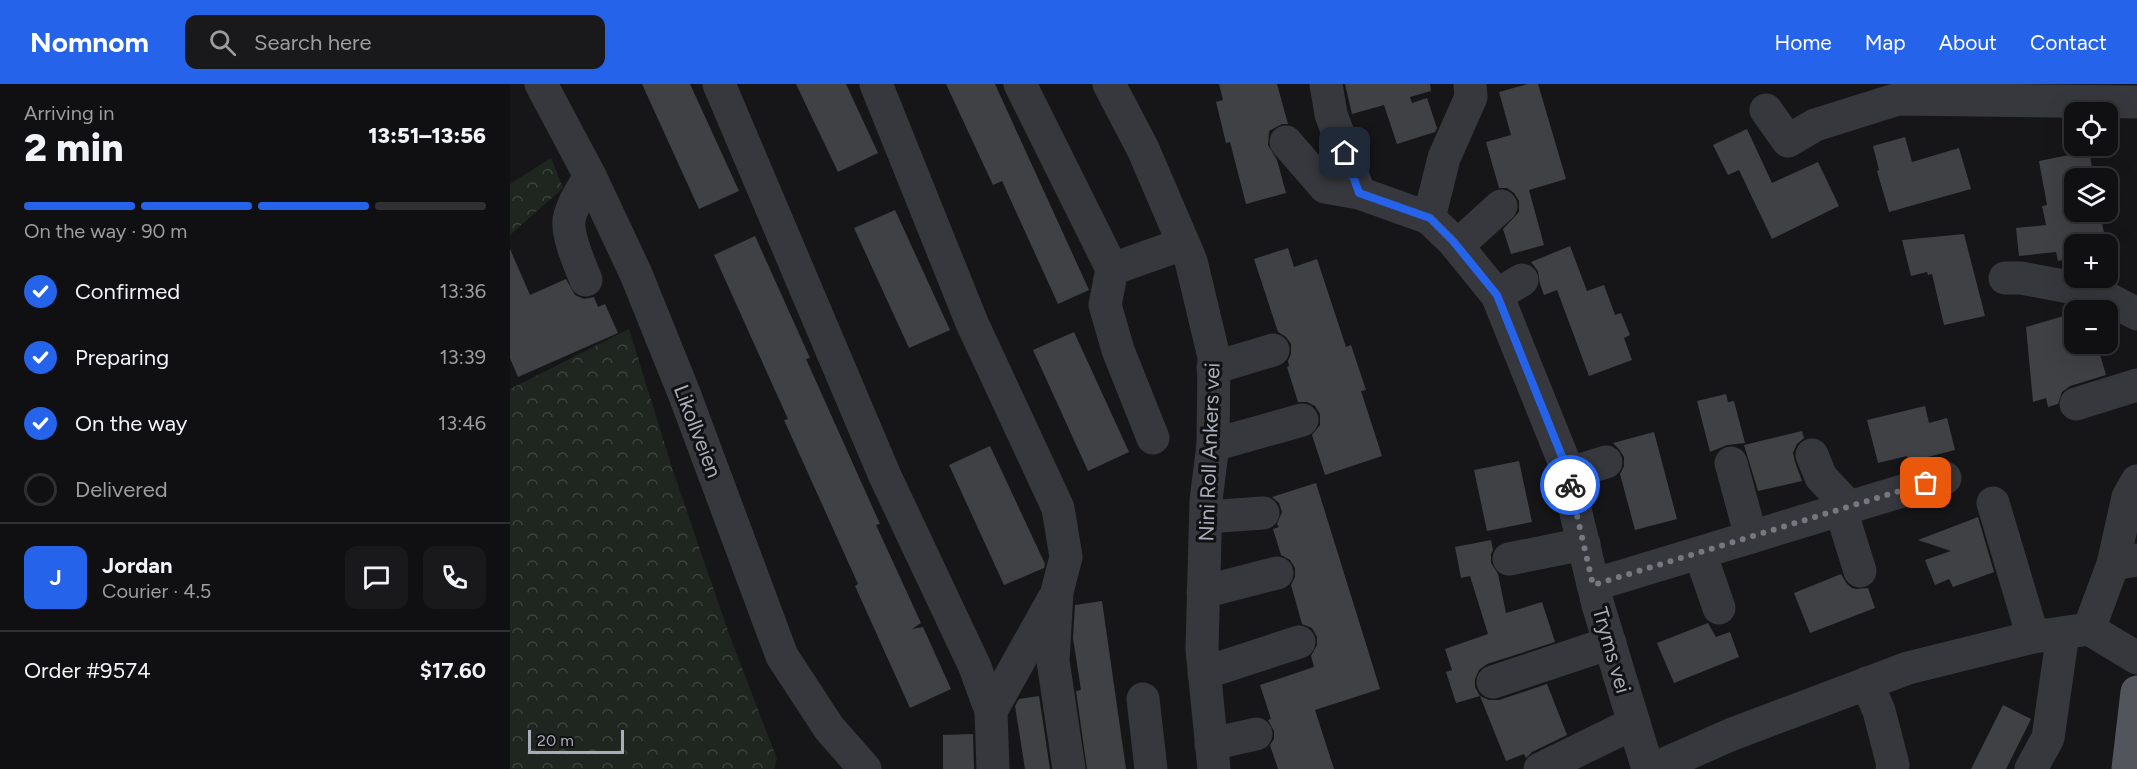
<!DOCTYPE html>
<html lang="en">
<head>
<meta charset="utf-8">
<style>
	:root { --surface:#101012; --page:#19191b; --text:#f1f3f6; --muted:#9c9d9f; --line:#303032; --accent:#2563eb }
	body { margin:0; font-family:Figtree,sans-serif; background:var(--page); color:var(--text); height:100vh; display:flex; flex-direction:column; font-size:22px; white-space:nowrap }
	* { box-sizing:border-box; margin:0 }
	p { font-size:20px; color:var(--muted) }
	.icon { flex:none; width:33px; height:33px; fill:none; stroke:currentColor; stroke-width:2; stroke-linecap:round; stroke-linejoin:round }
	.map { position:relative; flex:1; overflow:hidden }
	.drawer { display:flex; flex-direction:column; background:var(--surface); width:510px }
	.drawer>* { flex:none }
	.controls { position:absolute; left:1554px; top:18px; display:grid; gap:12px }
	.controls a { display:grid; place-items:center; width:54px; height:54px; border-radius:12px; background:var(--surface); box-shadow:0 6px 24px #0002,0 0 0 2px var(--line); font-size:30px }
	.scale { position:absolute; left:18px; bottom:15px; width:96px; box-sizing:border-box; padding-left:6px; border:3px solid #a8adb9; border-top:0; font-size:16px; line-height:21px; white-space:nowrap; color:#a8adb9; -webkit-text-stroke:4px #111113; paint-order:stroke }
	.pin { position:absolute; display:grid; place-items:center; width:51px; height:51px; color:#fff; margin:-26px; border-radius:12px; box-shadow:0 3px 9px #0006 }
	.courier { position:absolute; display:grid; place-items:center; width:60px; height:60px; margin:-30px; border:4px solid #2563eb; border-radius:50%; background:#fff; color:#222; box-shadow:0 2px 8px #0007 }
	.headline em { font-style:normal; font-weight:800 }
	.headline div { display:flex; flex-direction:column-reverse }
	.headline { display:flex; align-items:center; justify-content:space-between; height:102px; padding:0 24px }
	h1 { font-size:39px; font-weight:800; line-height:45px }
	.bar { display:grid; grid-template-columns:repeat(4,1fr); gap:9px 6px; align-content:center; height:72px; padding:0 24px }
	.bar i { height:8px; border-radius:4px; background:var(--line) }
	.bar .current { background:var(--accent) }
	.bar p { grid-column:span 4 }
	.line { display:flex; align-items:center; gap:15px; padding:0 24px; border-top:2px solid var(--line) }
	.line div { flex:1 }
	.round { display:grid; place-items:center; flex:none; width:63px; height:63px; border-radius:12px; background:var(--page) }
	ol { padding:0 24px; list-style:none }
	li { display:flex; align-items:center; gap:18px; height:66px }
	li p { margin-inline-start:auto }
	li .icon { padding:6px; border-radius:50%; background:var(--accent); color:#fff; stroke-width:4 }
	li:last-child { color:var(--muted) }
	li i { width:33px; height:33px; border:3px solid var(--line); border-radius:50% }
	header { display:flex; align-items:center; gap:36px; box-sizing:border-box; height:84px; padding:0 30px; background:var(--accent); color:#fff }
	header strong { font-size:28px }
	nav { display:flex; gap:33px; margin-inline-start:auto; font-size:21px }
	.search { width:420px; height:54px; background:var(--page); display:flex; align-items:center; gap:15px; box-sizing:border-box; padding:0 21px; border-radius:12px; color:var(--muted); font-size:22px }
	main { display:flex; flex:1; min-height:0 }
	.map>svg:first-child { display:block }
</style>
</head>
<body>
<header>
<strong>Nomnom</strong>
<div class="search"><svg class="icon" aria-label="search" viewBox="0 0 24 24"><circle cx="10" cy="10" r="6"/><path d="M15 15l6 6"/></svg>Search here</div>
<nav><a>Home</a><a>Map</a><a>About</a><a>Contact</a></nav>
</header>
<main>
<section class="drawer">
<div class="headline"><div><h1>2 min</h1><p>Arriving in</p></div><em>13:51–13:56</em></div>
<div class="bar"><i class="current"></i><i class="current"></i><i class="current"></i><i></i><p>On the way · 90 m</p></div>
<ol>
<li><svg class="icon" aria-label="check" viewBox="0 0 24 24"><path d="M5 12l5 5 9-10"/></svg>Confirmed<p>13:36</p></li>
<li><svg class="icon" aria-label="check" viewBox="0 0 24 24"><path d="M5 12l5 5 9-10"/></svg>Preparing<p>13:39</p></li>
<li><svg class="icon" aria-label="check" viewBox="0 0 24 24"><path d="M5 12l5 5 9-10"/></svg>On the way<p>13:46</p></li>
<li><i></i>Delivered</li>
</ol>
<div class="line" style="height:108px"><b class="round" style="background:var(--accent);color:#fff">J</b><div><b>Jordan</b><p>Courier · 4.5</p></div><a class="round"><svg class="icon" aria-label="chat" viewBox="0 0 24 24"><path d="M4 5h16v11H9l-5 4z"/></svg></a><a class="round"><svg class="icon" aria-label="phone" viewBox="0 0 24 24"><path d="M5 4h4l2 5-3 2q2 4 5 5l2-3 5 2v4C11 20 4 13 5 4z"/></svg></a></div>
<div class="line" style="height:78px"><div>Order #9574</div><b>$17.60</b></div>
</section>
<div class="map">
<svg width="1627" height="685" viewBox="0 0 1627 685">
	<defs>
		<pattern id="forest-crowns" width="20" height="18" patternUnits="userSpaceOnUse" patternTransform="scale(1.5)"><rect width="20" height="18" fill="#1e261f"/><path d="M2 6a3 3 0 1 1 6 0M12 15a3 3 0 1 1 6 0" fill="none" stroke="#3c433d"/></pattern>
	</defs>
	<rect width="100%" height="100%" fill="#161618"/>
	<g fill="url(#forest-crowns)">
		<polygon points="41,74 53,104 0,151 0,100"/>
		<polygon points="119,245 164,390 219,550 267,675 264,685 0,685 0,305"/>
	</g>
	<g fill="#404145">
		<polygon points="132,0 180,0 229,107 189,125"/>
		<polygon points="286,0 336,0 368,69 328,88"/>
		<polygon points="436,0 485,0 579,206 548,220 492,97 483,101"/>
		<polygon points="709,0 767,0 778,40 772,40 759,47 758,61 767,76 776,109 736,120 720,58 716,59 706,18 713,16"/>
		<polygon points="835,0 920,0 921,7 900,13 902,19 917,14 927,44 925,48 887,60 874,21 842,30"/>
		<polygon points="1018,0 1028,0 1056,95 1019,106 1034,161 1001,170 993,145 1009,128 1009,117 1004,109 997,104 989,104 976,58 1001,51 989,8"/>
		<polygon points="1237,45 1262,99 1308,78 1329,122 1262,155 1229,86 1218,91 1203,61"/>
		<polygon points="1395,53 1402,78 1449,64 1461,105 1379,128 1367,87 1369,86 1363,62"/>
		<polygon points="1579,67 1584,94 1564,94 1564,128 1590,128 1596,160 1564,160 1564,174 1548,177 1546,168 1509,172 1506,144 1536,141 1532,122 1537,121 1529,77"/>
		<polygon points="385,126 440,246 399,264 344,144"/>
		<polygon points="1454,150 1475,232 1434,241 1422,190 1418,191 1417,188 1401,192 1392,156"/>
		<polygon points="245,152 300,274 296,275 370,440 366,441 411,539 402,545 413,543 441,605 400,624 345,502 348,500 274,336 278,335 204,171"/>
		<polygon points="1060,162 1077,207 1094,201 1105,231 1111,229 1120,251 1114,254 1122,276 1079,292 1047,206 1034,211 1030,200 1028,187 1021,178"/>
		<polygon points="778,164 784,183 807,175 836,263 841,261 856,306 851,307 872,372 815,391 802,351 810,341 810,330 805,322 797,318 788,318 777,283 779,282 778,277 781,270 781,260 776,253 768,248 744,175"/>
		<polygon points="0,165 20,211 56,195 65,211 74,215 84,213 88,223 95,220 108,249 8,293 0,274"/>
		<polygon points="1564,229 1564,260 1587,260 1596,291 1560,302 1552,308 1548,320 1538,323 1536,314 1523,318 1516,243"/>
		<polygon points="564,248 619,368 578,387 523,266"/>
		<polygon points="1216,310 1218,318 1224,317 1235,359 1217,361 1200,368 1187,317"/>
		<polygon points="1415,322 1419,339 1437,334 1445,366 1398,378 1397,372 1368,379 1357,336"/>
		<polygon points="1292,347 1294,354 1287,360 1283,369 1285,378 1292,397 1248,407 1234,361"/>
		<polygon points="1144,348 1167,435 1125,446 1110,390 1114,382 1114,373 1109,365 1103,359"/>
		<polygon points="480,362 535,480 534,484 494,501 439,381"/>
		<polygon points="1009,377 1022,438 977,447 964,386"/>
		<polygon points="806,399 870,605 805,626 824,685 768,685 760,661 764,655 764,647 758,636 761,635 750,601 804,583 801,572 807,561 807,553 802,544 792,540 781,501 785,493 785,484 780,476 771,471 763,445 769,443 767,440 772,428 769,419 762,413"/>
		<polygon points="1468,433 1484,488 1443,503 1439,495 1425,501 1415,476 1441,467 1408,456"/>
		<polygon points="981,456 983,466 981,470 981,479 988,490 996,529 1032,518 1045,558 977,580 969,586 965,595 965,603 970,612 946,619 936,588 942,586 935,565 978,550 960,492 951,494 945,463"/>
		<polygon points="1331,490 1337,500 1342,504 1346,505 1358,504 1365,524 1300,549 1284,509"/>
		<polygon points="592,517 616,685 577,685 566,607 571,606 563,554 565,521"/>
		<polygon points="1198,539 1206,553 1220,548 1229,573 1164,599 1147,559"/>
		<polygon points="1037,600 1057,651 1022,668 1016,674 1014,670 996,677 970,612 979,616 989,616"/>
		<polygon points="529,612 540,685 515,685 505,622 509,615"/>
		<polygon points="1493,621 1521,635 1496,685 1461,685"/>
		<polygon points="463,650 464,685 433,685 433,651"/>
	</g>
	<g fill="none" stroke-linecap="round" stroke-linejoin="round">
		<g stroke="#37383d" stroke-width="33">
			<polyline points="31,0 80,92 126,190 174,309 272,572 319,644 355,685"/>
			<polyline points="209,0 375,392 465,583 481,627 483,685"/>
			<polyline points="366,0 462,239 548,424 556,473 547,508 543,577 559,685"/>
			<polyline points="510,0 602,185 673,160"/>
			<polyline points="599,0 633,65 681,177 704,273 703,361 696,416 692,565 704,685"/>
			<polyline points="816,0 821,30 849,109 919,134 943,157 987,211 1053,375 1088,521 1138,685"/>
			<polyline points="1256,26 1278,57 1305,41 1388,15 1627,18"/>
			<polyline points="776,58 815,103 849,109"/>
			<polyline points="919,134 934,74 961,13 960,0"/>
			<polyline points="947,162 991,122"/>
			<polyline points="602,185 595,221 608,266 643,354"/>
			<polyline points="1495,194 1511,194 1585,208 1627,230"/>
			<path d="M76,196C70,181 57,152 59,136C62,120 72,106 80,92"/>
			<polyline points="987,211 1012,196"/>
			<polyline points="703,284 763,266"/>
			<polyline points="1566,320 1627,301"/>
			<polyline points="703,361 792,336"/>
			<polyline points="1302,371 1311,393 1339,423"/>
			<polyline points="1221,379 1241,453"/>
			<polyline points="1057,390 1096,378"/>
			<polyline points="1483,419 1523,553"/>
			<polyline points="1331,426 1350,487"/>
			<polyline points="696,433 753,429"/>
			<polyline points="1190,469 1209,524"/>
			<polyline points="999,475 1074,460"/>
			<polyline points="1603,480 1618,413 1627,397"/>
			<polyline points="1083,501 1435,394"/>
			<polyline points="693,508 767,489"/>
			<polyline points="1579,545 1603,480 1627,476"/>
			<polyline points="694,589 789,558"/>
			<polyline points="983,598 1100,559"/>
			<polyline points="1357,599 1369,627 1383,681 1382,685"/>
			<polyline points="633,615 641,685"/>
			<polyline points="481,627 543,516"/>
			<polyline points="701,660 746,650"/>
			<polyline points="1030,685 1124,639"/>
			<polyline points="1143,685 1220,651 1398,584 1523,553 1579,545 1627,574"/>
			<polyline points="1521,685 1538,654 1553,549"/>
		</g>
		<polyline stroke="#53555c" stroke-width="33" points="1618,685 1627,608"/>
	</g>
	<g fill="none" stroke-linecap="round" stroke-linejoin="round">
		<polyline stroke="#757881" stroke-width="6" stroke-dasharray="0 10.8" points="1060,401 1083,501 1416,399"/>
		<polyline stroke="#2563eb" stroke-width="8" points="835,69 849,109 920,134 943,157 987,211 1053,375 1060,401"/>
	</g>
	<g text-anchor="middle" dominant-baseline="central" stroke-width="6" stroke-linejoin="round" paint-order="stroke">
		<g font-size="21" fill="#a8adb9" stroke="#111113">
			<text transform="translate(188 347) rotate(69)">Likollveien</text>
			<text transform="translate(699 368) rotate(-88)">Nini Roll Ankers vei</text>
			<text transform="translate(1102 566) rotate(74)">Tryms vei</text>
		</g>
	</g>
</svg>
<div class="controls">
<a><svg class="icon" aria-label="locate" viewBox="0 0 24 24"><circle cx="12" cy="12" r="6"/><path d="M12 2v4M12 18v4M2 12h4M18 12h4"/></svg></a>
<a><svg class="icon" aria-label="layers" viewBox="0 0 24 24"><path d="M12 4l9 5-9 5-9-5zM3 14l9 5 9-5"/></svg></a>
<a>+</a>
<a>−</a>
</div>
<div class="scale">20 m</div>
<div class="pin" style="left:1416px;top:399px;background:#ea580c"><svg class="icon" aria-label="bag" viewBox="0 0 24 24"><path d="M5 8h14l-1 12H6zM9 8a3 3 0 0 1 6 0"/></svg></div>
<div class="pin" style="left:835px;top:69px;background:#1f2937"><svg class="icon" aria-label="home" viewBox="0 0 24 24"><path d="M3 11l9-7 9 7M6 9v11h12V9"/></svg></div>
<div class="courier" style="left:1060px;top:401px"><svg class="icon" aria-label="bike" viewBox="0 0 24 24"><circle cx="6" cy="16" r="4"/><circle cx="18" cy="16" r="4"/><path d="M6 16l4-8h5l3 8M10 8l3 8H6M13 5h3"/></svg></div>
</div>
</main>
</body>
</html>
